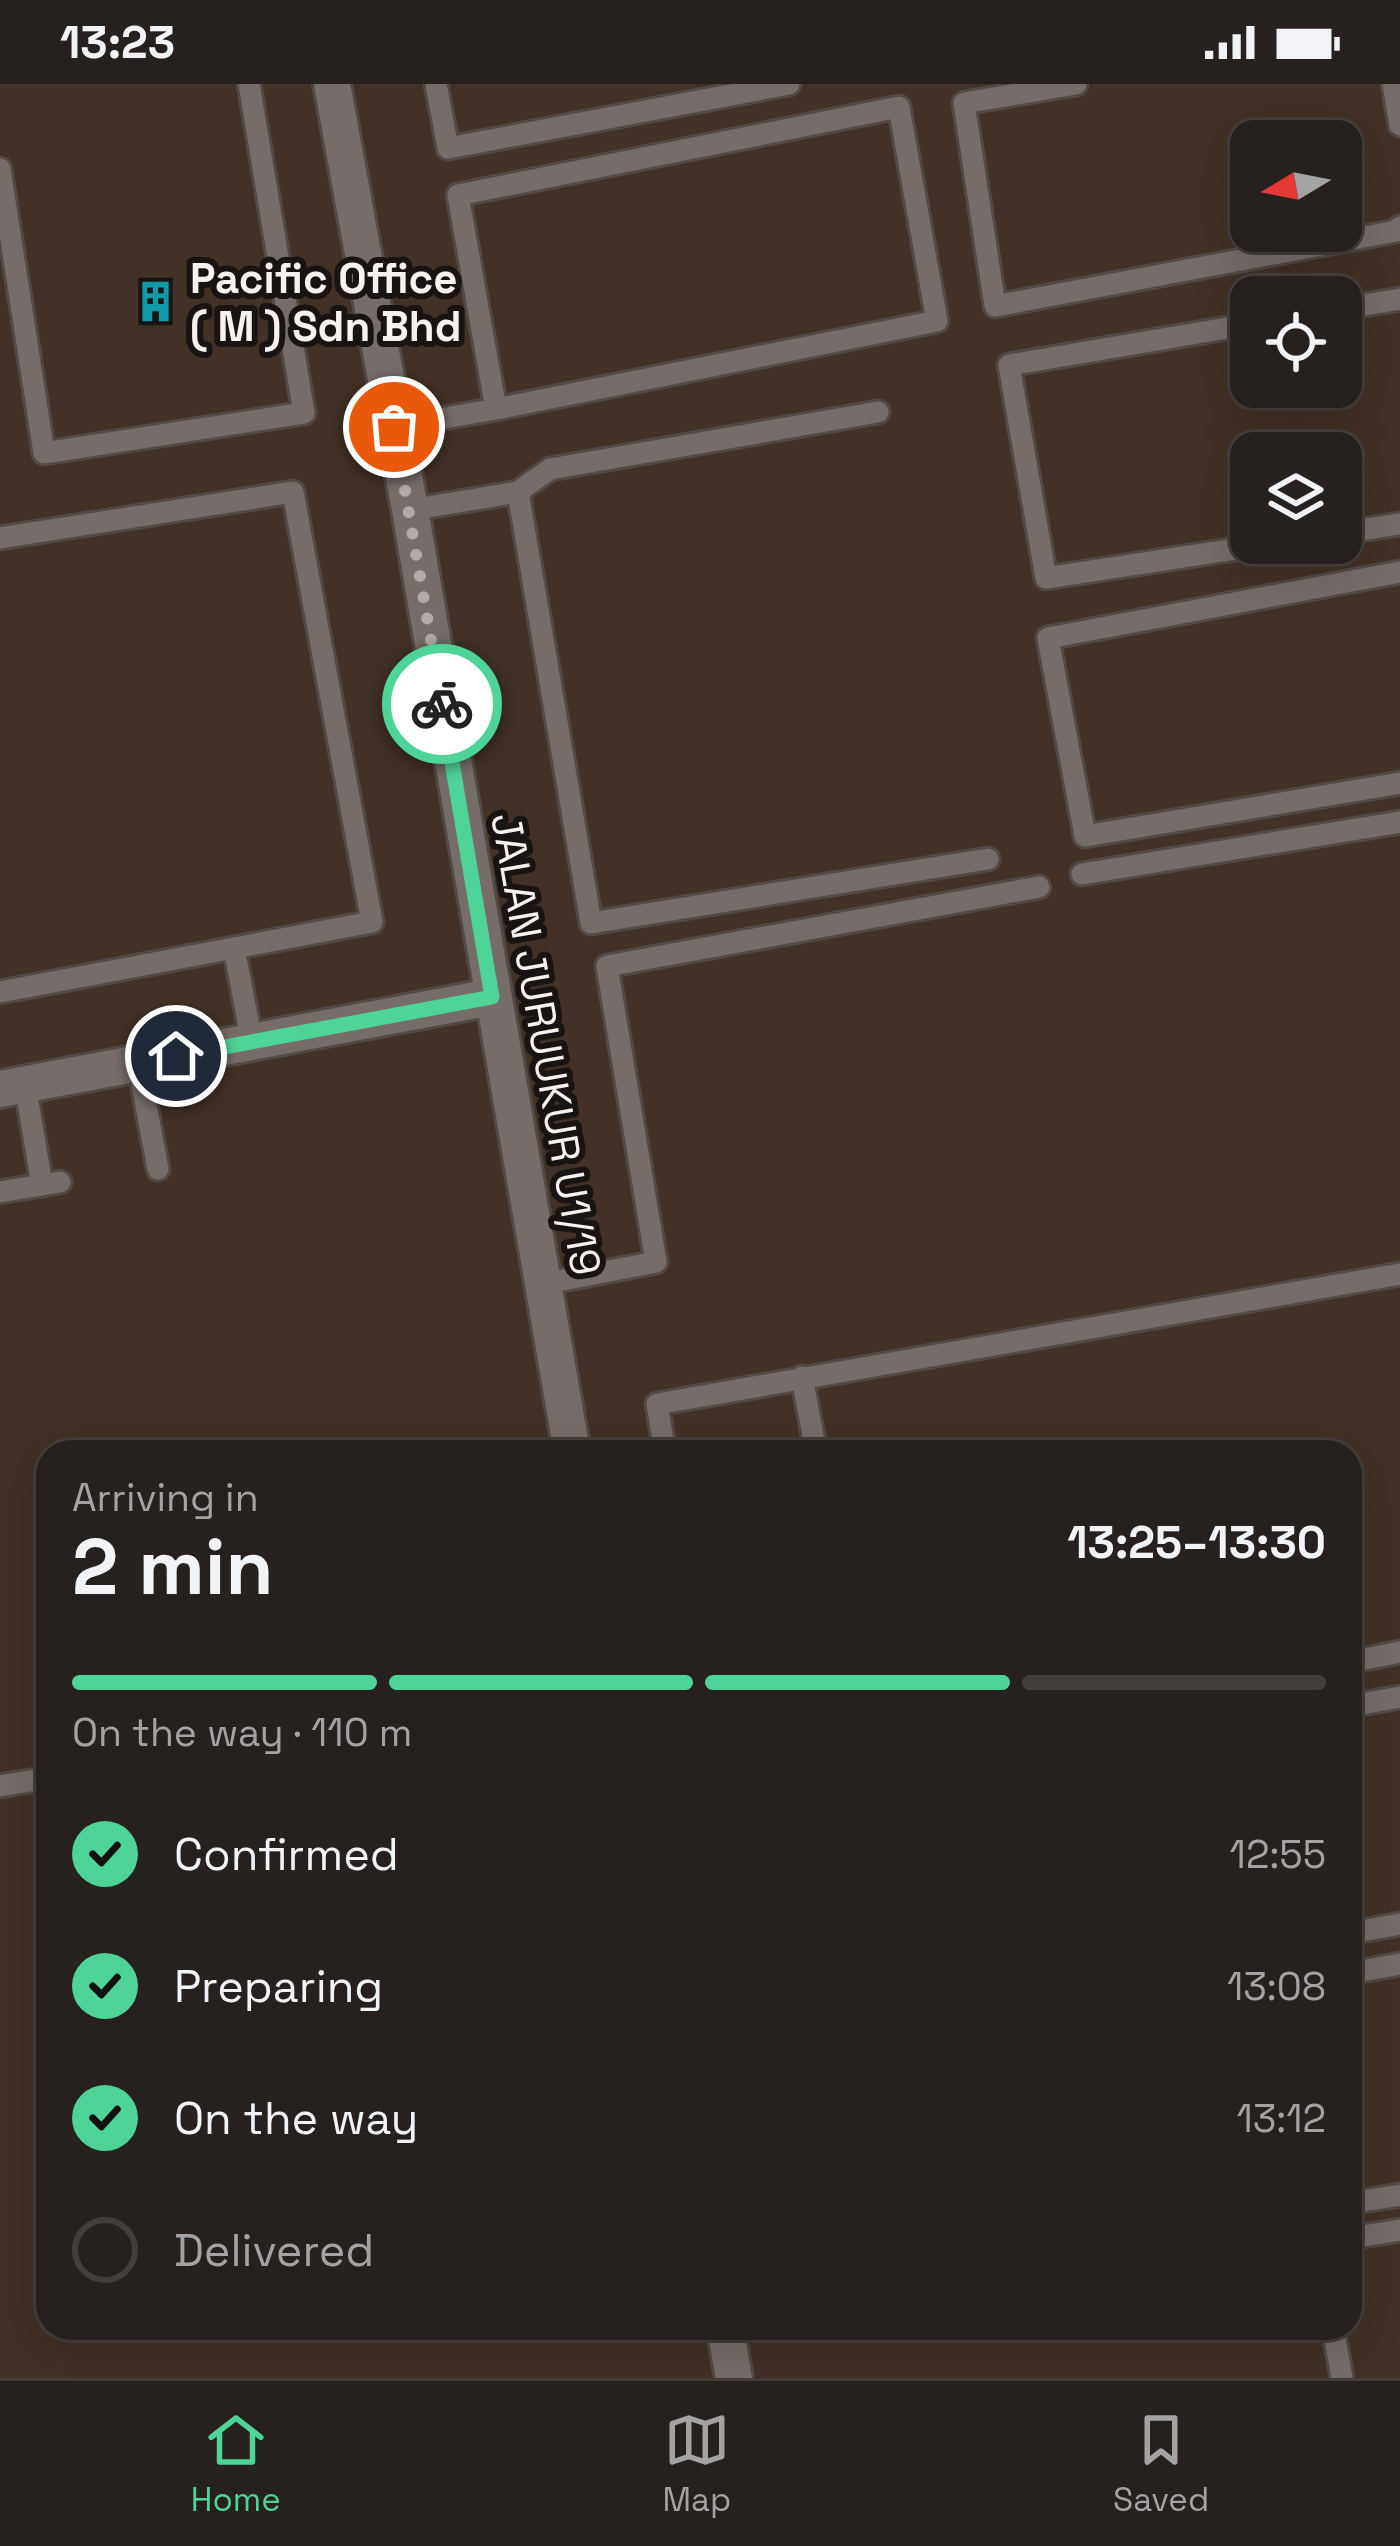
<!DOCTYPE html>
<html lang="en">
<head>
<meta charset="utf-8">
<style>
	:root { --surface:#26201e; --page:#2e2827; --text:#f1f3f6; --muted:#a4a3a4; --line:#423e3c; --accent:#4ed399 }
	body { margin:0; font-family:"Space Grotesk",sans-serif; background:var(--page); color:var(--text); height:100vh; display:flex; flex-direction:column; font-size:45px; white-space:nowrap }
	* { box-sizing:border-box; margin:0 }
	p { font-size:39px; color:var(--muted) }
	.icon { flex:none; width:66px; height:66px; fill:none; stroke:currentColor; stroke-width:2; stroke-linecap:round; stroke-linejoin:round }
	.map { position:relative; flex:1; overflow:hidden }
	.side { position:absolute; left:36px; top:1356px; width:1326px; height:900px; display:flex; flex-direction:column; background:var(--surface); border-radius:36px; box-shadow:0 12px 48px #0002,0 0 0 3px var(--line) }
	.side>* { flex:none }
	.needle { width:78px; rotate:260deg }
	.fabs { position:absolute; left:1230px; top:36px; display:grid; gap:24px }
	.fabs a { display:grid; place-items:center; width:132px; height:132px; border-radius:24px; background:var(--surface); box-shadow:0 12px 48px #0002,0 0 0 3px var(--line); font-size:60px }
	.pin { position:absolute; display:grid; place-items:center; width:102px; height:102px; color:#fff; margin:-51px; border:6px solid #fff; border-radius:50%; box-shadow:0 3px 12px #0007 }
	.courier { position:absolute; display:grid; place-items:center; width:120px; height:120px; margin:-60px; border:9px solid #4ed399; border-radius:50%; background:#fff; color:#222; box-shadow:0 3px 15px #0007 }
	.head em { font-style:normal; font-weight:700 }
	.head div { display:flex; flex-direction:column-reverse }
	.head { display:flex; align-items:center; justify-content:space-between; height:204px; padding:0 36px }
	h1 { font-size:78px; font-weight:700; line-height:90px }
	.bar { display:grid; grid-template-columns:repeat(4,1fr); gap:18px 12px; align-content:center; height:144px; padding:0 36px }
	.bar i { height:15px; border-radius:9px; background:var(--line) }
	.bar .selected { background:var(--accent) }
	.bar p { grid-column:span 4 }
	ol { padding:0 36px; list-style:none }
	li { display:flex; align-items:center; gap:36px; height:132px }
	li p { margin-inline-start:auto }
	li .icon { padding:12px; border-radius:50%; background:var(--accent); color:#111; stroke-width:4 }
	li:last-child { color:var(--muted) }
	li i { width:66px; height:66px; border:6px solid var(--line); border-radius:50% }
	.status { display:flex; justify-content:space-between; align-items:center; height:84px; padding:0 60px; background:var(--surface); direction:ltr }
	.status svg { height:33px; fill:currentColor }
	.dock { display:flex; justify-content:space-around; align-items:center; height:168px; border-top:3px solid var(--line); background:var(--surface); font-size:33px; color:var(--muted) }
	.dock a { display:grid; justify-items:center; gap:6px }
	.dock .selected { color:var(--accent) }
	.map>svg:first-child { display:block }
</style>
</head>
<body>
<div class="status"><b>13:23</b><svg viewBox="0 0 49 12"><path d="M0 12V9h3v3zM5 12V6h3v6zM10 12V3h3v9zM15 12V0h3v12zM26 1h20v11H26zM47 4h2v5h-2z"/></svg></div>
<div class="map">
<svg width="1400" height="2294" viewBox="0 0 1400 2294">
	<rect width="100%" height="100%" fill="#332b28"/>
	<path fill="#413126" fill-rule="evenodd" d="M0,0H1400V2294H0ZM1251,57H1341V147H1251ZM1251,213H1341V303H1251ZM1251,369H1341V459H1251ZM48,1368H1350V2244H48Z"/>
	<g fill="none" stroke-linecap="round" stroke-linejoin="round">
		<defs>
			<g id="lane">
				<polyline points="436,0 448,64 789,0"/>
				<polyline points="1076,0 964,19 995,222 1396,147 1400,143"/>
				<polyline points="1393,0 1400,41"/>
				<polyline points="0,85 44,369 304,329 249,0"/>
				<polyline points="1341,225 1400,215"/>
				<polyline points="1251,240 1009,281 1046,494 1275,459"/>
				<polyline points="394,343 496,325 458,111 899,23 937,237 496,325"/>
				<polyline points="518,408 591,839 988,775"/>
				<polyline points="410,426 518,408 550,385 878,328"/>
				<polyline points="1341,449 1400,440"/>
				<polyline points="0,454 293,408 372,838 0,908"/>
				<polyline points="1400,488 1048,554 1085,752 1400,699"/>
				<polyline points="1082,790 1400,738"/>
				<polyline points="234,864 252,958"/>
				<polyline points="138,979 158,1085"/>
				<polyline points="25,1000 42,1101"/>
				<polyline points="0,1108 60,1098"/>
				<polyline points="542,1200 656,1178 607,882 1039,803"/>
				<polyline points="802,1293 816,1368"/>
				<polyline points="665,1368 657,1320 1400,1190"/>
				<polyline points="1350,1578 1400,1568"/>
				<polyline points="1350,1622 1400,1613"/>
				<polyline points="0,1702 48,1694"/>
				<polyline points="1350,1849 1400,1840"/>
				<polyline points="1350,1889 1400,1880"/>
				<polyline points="1350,2119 1400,2111"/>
				<polyline points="1350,2154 1400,2146"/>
				<polyline points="1333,2244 1342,2294"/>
			</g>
			<g id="street">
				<polyline points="332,0 410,426 572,1368"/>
				<polyline points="0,1005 492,913"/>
				<polyline points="725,2244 734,2294"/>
			</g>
		</defs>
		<use href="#lane" stroke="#504946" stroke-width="27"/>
		<use href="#street" stroke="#504946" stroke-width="42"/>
		<use href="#lane" stroke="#766c69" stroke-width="21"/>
		<use href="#street" stroke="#766c69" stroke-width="36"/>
	</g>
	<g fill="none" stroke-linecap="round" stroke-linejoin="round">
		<polyline stroke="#b2aca9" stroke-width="12" stroke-dasharray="0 21.6" points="394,343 442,620"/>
		<polyline stroke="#4ed399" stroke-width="15" points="176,972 492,913 442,620"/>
	</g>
	<defs>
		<symbol id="building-bare" viewBox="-9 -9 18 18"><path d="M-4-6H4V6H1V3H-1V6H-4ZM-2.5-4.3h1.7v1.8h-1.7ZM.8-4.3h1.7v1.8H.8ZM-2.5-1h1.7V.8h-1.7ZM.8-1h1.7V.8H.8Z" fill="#0f9aa8" stroke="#181413" stroke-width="2.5" paint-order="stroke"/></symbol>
	</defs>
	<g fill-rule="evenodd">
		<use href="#building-bare" x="126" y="188" width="59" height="59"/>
	</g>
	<g text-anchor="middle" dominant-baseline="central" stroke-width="12" stroke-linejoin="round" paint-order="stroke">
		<g font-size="42" font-weight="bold" fill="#f7f1ef" stroke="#181413" text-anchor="start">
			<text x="190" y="194">Pacific Office<tspan x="190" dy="48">( M ) Sdn Bhd</tspan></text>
		</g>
		<g font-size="42" fill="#f7f1ef" stroke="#181413">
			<text transform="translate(546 960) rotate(80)">JALAN JURUUKUR U1/19</text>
		</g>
	</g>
</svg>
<div class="fabs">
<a><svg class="needle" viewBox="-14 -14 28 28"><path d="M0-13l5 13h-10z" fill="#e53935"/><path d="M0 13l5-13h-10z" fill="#a4a3a4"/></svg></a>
<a><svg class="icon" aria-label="locate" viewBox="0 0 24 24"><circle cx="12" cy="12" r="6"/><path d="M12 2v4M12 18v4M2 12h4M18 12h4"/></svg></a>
<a><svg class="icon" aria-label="layers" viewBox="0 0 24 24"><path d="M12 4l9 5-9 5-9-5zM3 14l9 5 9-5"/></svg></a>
</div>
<div class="pin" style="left:394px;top:343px;background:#ea580c"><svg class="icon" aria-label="bag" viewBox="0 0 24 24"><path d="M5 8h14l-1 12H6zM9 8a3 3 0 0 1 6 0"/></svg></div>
<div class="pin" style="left:176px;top:972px;background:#1f2937"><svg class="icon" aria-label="home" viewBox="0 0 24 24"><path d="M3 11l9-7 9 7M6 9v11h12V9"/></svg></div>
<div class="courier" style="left:442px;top:620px"><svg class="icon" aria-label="bike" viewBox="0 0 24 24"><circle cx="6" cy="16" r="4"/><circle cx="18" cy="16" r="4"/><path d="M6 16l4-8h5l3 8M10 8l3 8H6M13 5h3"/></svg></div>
<section class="side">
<div class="head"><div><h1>2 min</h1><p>Arriving in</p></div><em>13:25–13:30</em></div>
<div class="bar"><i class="selected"></i><i class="selected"></i><i class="selected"></i><i></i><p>On the way · 110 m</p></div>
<ol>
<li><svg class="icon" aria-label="check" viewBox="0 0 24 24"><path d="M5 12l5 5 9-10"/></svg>Confirmed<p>12:55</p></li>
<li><svg class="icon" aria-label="check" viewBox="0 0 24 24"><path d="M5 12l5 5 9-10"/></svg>Preparing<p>13:08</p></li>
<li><svg class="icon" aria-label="check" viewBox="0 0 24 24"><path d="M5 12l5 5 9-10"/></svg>On the way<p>13:12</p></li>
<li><i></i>Delivered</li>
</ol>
</section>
</div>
<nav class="dock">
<a class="selected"><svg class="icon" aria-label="home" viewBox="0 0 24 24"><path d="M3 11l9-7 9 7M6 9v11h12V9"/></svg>Home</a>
<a><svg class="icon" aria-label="map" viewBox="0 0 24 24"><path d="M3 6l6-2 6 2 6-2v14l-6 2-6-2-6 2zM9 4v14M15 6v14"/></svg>Map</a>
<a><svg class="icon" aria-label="saved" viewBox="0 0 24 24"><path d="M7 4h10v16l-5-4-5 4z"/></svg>Saved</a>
</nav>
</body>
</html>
